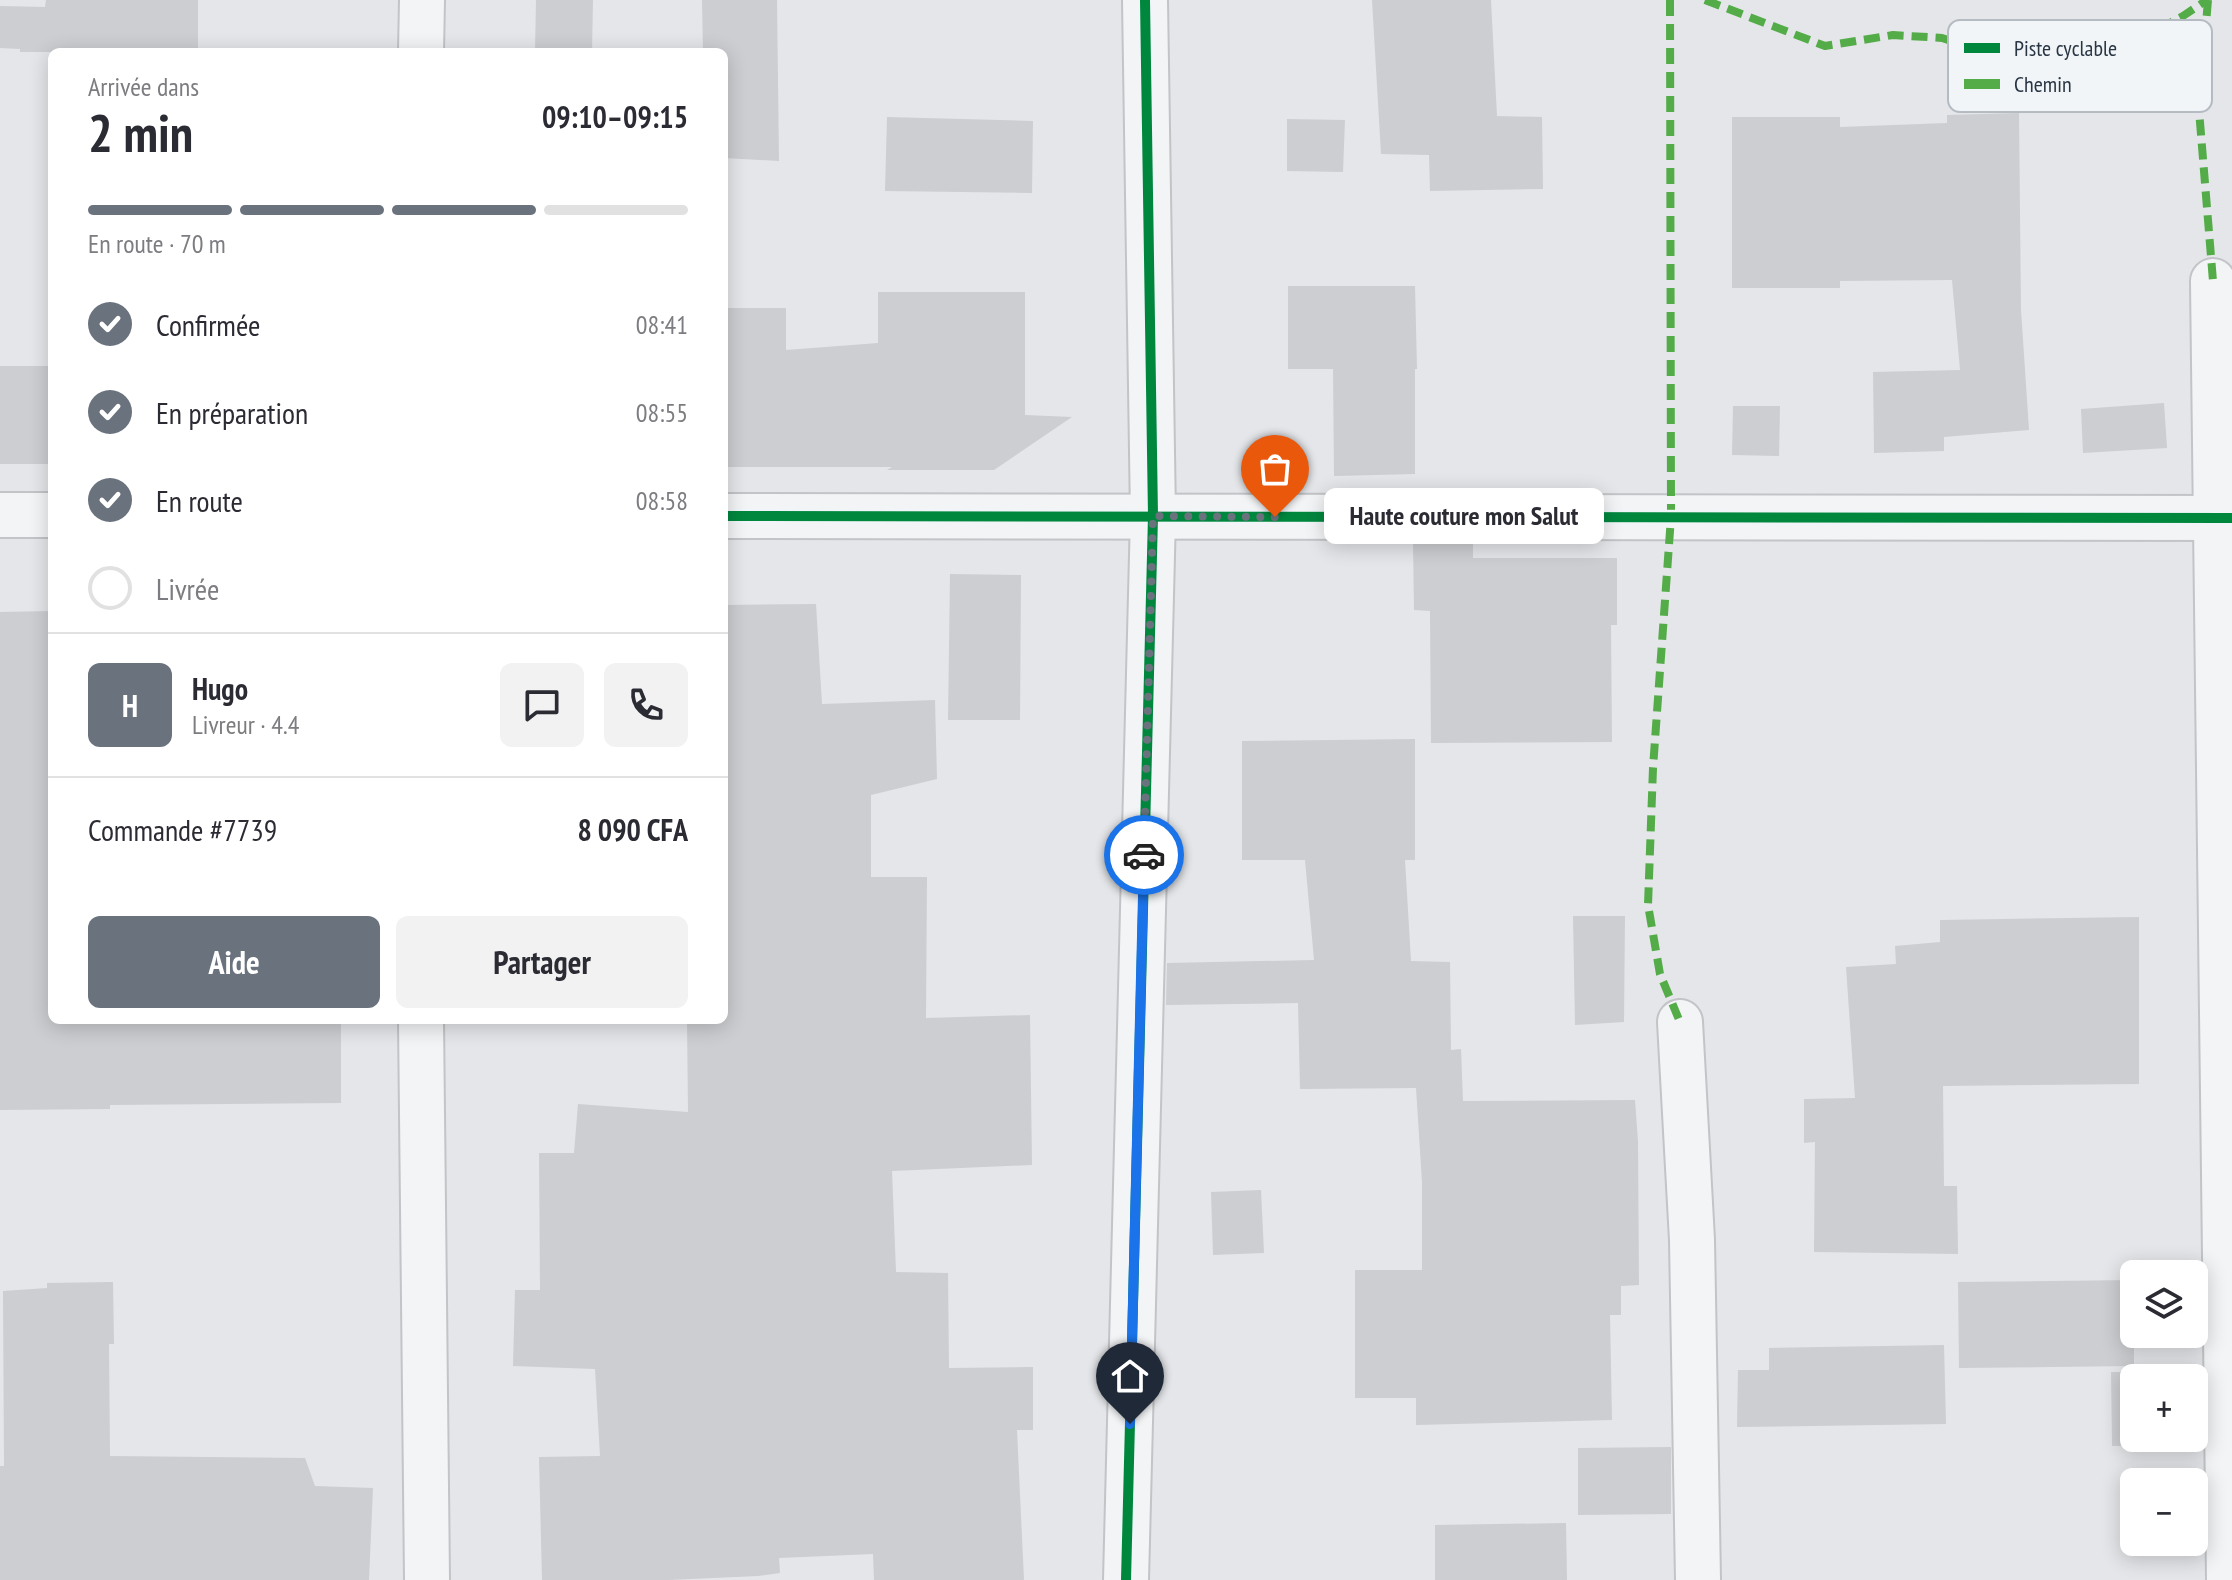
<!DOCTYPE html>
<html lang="fr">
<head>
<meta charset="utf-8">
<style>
	:root { --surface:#fff; --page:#f2f2f3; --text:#2b2b33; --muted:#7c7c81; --line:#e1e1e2; --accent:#6a737d }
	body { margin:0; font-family:"PT Sans Narrow",sans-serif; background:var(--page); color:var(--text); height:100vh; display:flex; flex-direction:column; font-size:30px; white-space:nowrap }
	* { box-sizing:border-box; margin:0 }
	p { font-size:26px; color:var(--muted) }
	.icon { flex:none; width:44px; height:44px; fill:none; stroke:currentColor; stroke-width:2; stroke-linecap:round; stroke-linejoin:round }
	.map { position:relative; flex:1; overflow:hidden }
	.panel { position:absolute; left:48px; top:48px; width:680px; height:976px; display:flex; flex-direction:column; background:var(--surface); border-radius:12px; box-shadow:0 4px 20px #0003 }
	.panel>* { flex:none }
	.buttons { position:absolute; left:2120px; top:1260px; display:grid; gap:16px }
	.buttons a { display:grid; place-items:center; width:88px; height:88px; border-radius:12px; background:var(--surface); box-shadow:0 4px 20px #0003; font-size:40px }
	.pin { position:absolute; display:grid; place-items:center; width:68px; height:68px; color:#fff; margin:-82px -34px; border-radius:50% 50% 50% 0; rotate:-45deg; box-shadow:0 0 8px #0007 }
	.pin .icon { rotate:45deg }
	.courier { position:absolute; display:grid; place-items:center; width:80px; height:80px; margin:-40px; border:6px solid #1a73e8; border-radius:50%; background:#fff; color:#222; box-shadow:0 2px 10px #0007 }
	.bubble { position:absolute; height:56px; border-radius:12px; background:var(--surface); box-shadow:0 4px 20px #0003; font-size:26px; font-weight:700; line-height:56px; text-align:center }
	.headline em { font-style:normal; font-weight:700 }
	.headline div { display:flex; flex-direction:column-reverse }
	.headline { display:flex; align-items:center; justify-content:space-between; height:136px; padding:0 40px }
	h1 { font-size:52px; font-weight:700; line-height:60px }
	.bar { display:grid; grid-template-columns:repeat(4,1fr); gap:12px 8px; align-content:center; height:96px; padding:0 40px }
	.bar i { height:10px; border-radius:6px; background:var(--line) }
	.bar .active { background:var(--accent) }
	.bar p { grid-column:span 4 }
	.line { display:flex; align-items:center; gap:20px; padding:0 40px; border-top:2px solid var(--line) }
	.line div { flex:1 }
	.round { display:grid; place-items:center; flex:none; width:84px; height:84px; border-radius:12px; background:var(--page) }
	ol { padding:0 40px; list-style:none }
	li { display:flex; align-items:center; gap:24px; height:88px }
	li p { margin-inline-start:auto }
	li .icon { padding:8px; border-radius:50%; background:var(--accent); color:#fff; stroke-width:4 }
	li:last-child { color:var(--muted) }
	li i { width:44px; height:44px; border:4px solid var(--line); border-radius:50% }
	.cta { display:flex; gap:16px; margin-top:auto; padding:16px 40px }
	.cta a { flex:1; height:92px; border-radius:12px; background:var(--accent); color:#fff; font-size:32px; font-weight:700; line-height:92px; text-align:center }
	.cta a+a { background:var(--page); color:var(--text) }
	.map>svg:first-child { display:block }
</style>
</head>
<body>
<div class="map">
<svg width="2232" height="1580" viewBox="0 0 2232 1580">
	<rect width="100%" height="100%" fill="#e4e6e9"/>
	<g fill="#ccced1">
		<polygon points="46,0 198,0 198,52 20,52 20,49 0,48 0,6 45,7"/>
		<polygon points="536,0 593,0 592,52 535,52"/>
		<polygon points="702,0 777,0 779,161 724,158 724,52 703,52"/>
		<polygon points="1372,0 1491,0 1497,116 1542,117 1543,189 1430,191 1429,155 1381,154"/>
		<polygon points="2019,113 2021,310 2029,430 1944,437 1944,451 1874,453 1873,372 1960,370 1952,280 1840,281 1840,288 1732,288 1732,117 1840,117 1840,127 1947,123 1947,115"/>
		<polygon points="887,117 1033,121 1032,193 885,191"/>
		<polygon points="1287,119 1345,120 1343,172 1287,171"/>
		<polygon points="1288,286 1415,286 1417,369 1415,369 1415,474 1334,476 1333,369 1288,369"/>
		<polygon points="878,292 1025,292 1025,415 1072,417 994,470 887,470 892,467 724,467 724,308 786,308 786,350 878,343"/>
		<rect x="0" y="366" width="52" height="98"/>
		<polygon points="2164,403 2167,448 2083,453 2081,409"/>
		<polygon points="1733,406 1780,406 1779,456 1732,455"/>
		<polygon points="1413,542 1473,542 1473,558 1617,558 1617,625 1611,625 1612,742 1431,743 1430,611 1414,610"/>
		<polygon points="950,574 1021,575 1020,720 948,720"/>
		<polygon points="816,604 822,704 935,700 937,779 871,795 871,877 927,877 926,1018 1030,1015 1032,1165 892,1171 896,1272 948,1273 949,1368 1033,1367 1033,1430 1017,1430 1024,1580 874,1580 873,1554 779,1558 780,1573 758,1576 669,1580 542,1580 539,1457 600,1456 595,1369 513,1366 515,1290 540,1290 539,1153 574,1153 578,1104 688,1112 687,1020 724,1020 724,605"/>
		<polygon points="52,611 52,1020 341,1020 341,1103 110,1105 110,1109 0,1110 0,612"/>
		<polygon points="1415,739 1415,860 1405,860 1411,961 1450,962 1451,1050 1461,1049 1463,1101 1635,1100 1638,1142 1639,1285 1621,1286 1621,1315 1610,1315 1612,1420 1416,1425 1416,1398 1355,1398 1355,1270 1422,1270 1422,1182 1416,1088 1300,1089 1298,1003 1166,1005 1167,963 1314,960 1305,860 1242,860 1242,741"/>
		<polygon points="1573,916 1625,916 1624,1022 1575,1025"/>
		<polygon points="2139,917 2139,1084 1943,1086 1944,1186 1957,1186 1958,1254 1814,1252 1815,1142 1804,1143 1804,1099 1855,1098 1846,967 1896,964 1895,946 1940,942 1940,920"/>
		<polygon points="1261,1190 1264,1253 1213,1255 1211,1192"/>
		<polygon points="2134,1280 2134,1366 1959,1368 1958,1282"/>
		<polygon points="113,1282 114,1344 109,1344 110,1456 305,1458 315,1486 373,1488 369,1580 0,1580 0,1466 4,1466 3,1291 47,1288 47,1283"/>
		<polygon points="1944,1345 1946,1424 1737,1427 1738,1370 1769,1370 1769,1348"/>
		<polygon points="2111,1372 2169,1372 2169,1378 2134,1378 2134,1438 2170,1438 2170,1446 2112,1446"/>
		<polygon points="1671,1447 1671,1514 1578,1515 1578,1448"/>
		<polygon points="1566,1523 1567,1580 1435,1580 1435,1525"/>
	</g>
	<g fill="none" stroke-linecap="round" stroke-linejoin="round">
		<defs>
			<g id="street">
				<polyline points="421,52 422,0"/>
				<polyline points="2213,281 2229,1580"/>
				<polyline points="0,515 52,515"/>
				<polyline points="724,516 2232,518"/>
				<polyline points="421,1020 427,1580"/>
				<polyline points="1680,1022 1692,1240 1698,1580"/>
				<polyline points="1126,1580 1153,516 1145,0"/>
			</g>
		</defs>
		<use href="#street" stroke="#c2c4c7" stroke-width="48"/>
		<use href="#street" stroke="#f3f4f6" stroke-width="44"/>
		<g stroke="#53ac47" stroke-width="8" stroke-dasharray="16 8" stroke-linecap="butt">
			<polyline points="1670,0 1671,517 1653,768 1648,905 1660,974 1680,1022"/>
			<polyline points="1705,0 1825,46 1893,35 1942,38 1980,50 2029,69 2061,76 2122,49 2183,16 2207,0"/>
			<polyline points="2208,0 2199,110 2213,281"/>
		</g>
		<defs>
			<g id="cycleway">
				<polyline points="724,516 2232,518"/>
				<polyline points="1126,1580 1153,516 1145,0"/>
			</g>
		</defs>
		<use href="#cycleway" stroke="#f1f5f8" stroke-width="15"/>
		<use href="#cycleway" stroke="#00873e" stroke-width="10"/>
	</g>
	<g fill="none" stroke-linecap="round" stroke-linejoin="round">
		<polyline stroke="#6a737d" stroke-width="8" stroke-dasharray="0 14.4" points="1144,855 1153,516 1275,517"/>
		<polyline stroke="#1a73e8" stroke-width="10" points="1130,1424 1144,855"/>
	</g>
	<rect x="1948" y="20" width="264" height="92" rx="12" fill="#f1f5f8" stroke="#b5bbc2" stroke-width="2"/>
	<rect x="1964" y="43" width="36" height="10" fill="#00873e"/>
	<rect x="1964" y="79" width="36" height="10" fill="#53ac47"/>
	<g font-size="22" fill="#293543">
		<text x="2014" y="56">Piste cyclable</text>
		<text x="2014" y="92">Chemin</text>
	</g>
</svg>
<div class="buttons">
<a><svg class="icon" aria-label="layers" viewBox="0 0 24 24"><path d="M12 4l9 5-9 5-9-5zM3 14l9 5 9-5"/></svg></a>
<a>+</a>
<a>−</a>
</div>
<div class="pin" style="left:1275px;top:517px;background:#ea580c"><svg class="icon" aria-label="bag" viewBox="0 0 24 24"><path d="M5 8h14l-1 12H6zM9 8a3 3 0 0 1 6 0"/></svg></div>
<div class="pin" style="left:1130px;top:1424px;background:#1f2937"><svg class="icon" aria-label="home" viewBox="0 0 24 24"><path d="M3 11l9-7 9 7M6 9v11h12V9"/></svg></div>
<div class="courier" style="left:1144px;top:855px"><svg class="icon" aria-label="car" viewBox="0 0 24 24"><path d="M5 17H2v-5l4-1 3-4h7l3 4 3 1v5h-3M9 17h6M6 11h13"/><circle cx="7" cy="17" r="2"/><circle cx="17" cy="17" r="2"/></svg></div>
<div class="bubble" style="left:1324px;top:488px;width:280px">Haute couture mon Salut</div>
<section class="panel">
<div class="headline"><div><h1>2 min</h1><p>Arrivée dans</p></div><em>09:10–09:15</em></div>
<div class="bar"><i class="active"></i><i class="active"></i><i class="active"></i><i></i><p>En route · 70 m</p></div>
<ol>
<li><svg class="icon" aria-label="check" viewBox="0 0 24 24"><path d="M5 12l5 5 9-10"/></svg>Confirmée<p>08:41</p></li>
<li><svg class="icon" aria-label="check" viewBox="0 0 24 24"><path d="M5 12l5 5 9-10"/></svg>En préparation<p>08:55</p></li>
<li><svg class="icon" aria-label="check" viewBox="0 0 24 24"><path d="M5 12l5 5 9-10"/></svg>En route<p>08:58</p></li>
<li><i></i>Livrée</li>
</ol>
<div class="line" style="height:144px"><b class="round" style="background:var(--accent);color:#fff">H</b><div><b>Hugo</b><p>Livreur · 4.4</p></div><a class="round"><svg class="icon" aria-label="chat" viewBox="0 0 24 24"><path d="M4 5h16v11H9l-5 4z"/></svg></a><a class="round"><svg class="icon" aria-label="phone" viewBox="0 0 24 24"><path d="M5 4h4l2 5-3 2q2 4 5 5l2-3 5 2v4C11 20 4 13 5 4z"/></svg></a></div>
<div class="line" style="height:104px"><div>Commande #7739</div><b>8 090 CFA</b></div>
<div class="cta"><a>Aide</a><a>Partager</a></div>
</section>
</div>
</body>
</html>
